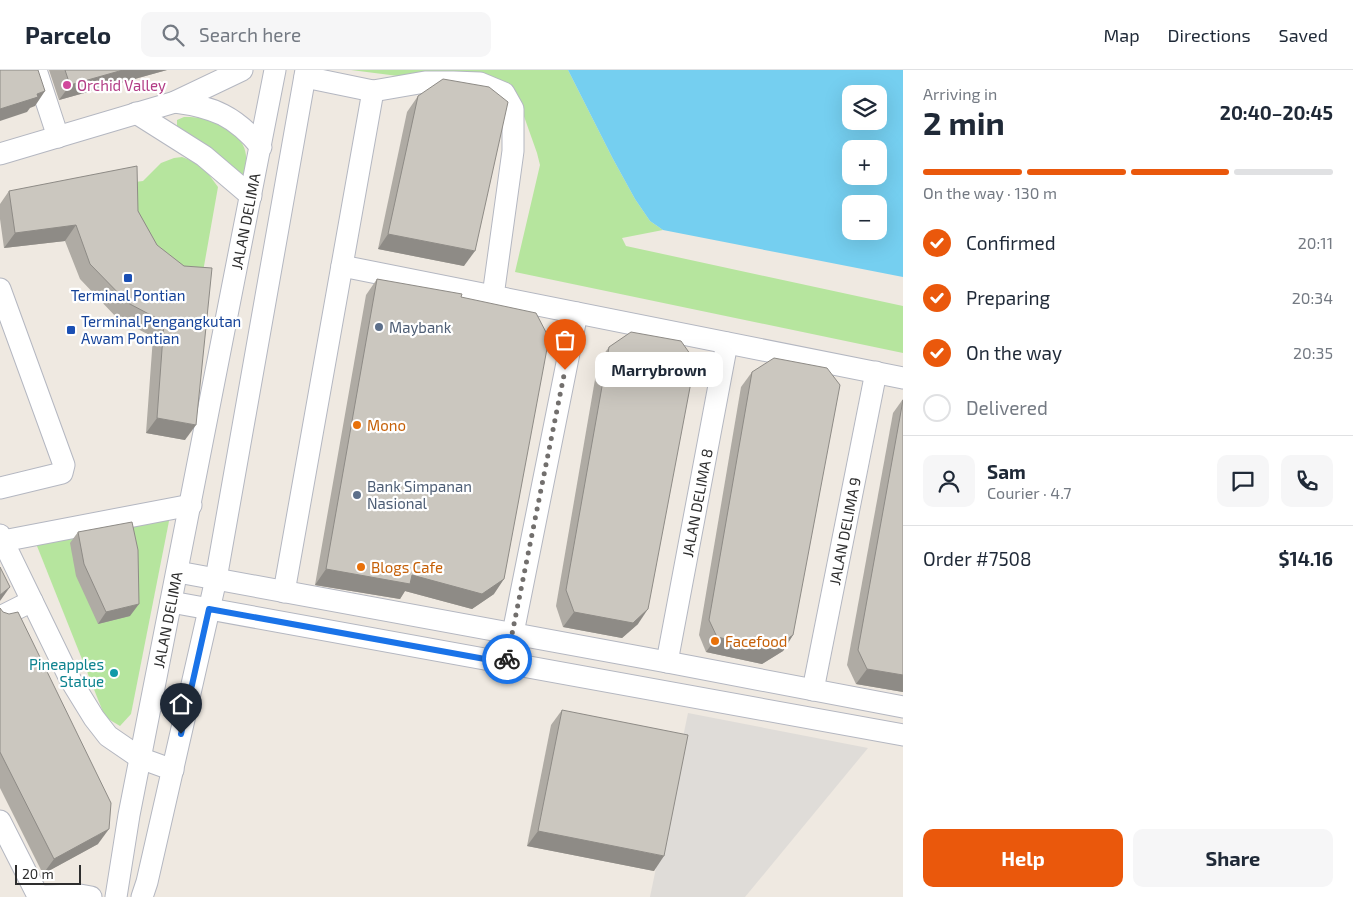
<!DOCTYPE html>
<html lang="en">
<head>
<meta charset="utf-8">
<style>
	:root { --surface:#fff; --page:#f6f6f7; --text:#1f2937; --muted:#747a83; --line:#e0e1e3; --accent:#ea580c }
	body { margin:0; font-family:"Exo 2",sans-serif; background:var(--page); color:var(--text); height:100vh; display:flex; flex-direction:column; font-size:19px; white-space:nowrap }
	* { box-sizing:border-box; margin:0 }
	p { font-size:16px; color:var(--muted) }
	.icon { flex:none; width:28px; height:28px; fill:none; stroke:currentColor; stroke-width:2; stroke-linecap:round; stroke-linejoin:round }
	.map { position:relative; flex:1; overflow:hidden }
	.side { display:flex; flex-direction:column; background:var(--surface); width:450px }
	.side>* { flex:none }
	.fabs { position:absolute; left:842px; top:15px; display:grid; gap:10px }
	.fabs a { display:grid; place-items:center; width:45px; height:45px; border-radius:10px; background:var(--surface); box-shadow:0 5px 20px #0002; font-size:25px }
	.scale { position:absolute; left:15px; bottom:12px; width:66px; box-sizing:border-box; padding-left:5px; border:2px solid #2e2e2e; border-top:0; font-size:14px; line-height:18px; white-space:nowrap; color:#2e2e2e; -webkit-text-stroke:4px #fff; paint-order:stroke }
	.pin { position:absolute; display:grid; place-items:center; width:42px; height:42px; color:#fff; margin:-51px -21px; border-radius:50% 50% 50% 0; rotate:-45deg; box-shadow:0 0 5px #0007 }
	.pin .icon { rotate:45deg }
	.courier { position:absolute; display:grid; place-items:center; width:50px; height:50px; margin:-25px; border:4px solid #1a73e8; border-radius:50%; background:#fff; color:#222; box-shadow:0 1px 6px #0007 }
	.bubble { position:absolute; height:35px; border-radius:10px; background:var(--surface); box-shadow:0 5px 20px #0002; font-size:16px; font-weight:700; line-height:35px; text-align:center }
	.overview em { font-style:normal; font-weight:700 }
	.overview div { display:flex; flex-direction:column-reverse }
	.overview { display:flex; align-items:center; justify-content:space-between; height:85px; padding:0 20px }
	h1 { font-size:32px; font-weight:700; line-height:38px }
	.bar { display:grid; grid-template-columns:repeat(4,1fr); gap:8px 5px; align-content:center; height:60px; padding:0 20px }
	.bar i { height:6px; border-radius:4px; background:var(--line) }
	.bar .selected { background:var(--accent) }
	.bar p { grid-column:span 4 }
	.line { display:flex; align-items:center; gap:12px; padding:0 20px; border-top:1px solid var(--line) }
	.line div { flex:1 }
	.round { display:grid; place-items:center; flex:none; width:52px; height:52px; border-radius:10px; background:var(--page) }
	ol { padding:0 20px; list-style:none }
	li { display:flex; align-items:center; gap:15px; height:55px }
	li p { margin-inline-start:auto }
	li .icon { padding:5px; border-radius:50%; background:var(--accent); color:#fff; stroke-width:4 }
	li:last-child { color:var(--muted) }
	li i { width:28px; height:28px; border:2px solid var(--line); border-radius:50% }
	.button { display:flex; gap:10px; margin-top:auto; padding:10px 20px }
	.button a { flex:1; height:58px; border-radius:10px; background:var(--accent); color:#fff; font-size:20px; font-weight:700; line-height:58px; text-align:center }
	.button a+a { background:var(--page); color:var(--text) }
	header { display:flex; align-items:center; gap:30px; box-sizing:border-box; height:70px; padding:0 25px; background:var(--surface); border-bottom:1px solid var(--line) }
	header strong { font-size:24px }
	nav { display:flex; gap:28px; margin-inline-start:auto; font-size:18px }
	.search { width:350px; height:45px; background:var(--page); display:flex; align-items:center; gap:12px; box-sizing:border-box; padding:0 18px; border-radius:10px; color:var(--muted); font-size:19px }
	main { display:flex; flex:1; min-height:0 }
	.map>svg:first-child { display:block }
</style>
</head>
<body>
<header>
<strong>Parcelo</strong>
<div class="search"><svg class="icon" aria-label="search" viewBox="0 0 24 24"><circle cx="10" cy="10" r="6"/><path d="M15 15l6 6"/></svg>Search here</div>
<nav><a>Map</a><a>Directions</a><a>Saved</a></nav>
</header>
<main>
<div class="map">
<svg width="903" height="827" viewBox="0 0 903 827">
	<rect width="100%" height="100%" fill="#efe9e1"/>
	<g fill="#b6e59e">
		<polygon points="351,0 568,0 613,89 635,129 650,151 663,160 622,168 626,176 903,236 903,283 515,202 540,95 537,83 515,21"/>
		<path d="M184,47C202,47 210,49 225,58C249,72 250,88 241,113L177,59V50Z"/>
		<polygon points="182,87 201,94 218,117 201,213 169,207 119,114 143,111 161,93 174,88"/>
		<polygon points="170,446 131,644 120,656 105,647 35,471"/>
	</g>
	<polygon fill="#dfdcd8" points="688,643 868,678 745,827 650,827"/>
	<path fill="#75cff0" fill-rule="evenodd" d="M568,0H903V207L663,160L650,151L635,129L613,89ZM851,24H879V51H851ZM851,79H879V106H851ZM851,134H879V161H851Z"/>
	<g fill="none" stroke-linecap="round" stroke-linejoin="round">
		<defs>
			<g id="minor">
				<polyline points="36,0 58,67"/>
				<polyline points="305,7 373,21 425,12 453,12 480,13 504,23 513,39 513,81 493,226"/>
				<path d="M175,32C214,37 235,46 261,77"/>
				<polyline points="136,43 204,86 251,126"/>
				<polyline points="0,84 175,32 242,0"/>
				<polyline points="342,196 903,308"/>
				<polyline points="0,219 64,395 62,403 0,418"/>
				<polyline points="0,465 70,609 94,648 108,666 140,688 173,700"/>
				<polyline points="3,471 191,435"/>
				<polyline points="178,502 667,592 903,637"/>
				<polyline points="284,522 373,21"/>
				<polyline points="171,532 903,665"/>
				<polyline points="0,547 32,531"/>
				<path id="s1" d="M667,592L727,273"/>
				<polyline points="507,593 577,243"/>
				<path id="s2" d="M813,620L876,302"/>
				<polyline points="0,751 37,824 41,826 80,825 91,827"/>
				<path id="s3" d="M116,827L129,745L275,0"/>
				<polyline points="142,827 147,812 216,509 306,0"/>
			</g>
		</defs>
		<use href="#minor" stroke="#b4b7c1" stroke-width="23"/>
		<use href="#minor" stroke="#fff" stroke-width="21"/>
	</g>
	<g fill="#afaba4">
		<polygon points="49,0 167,0 59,30"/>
		<polygon points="418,26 464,196 378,179 407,42"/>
		<polygon points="9,121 138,141 157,175 185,370 146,363 153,267 117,248 80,209 65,171 4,178 0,149 0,134"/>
		<polygon points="377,209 461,227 494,524 472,539 405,521 400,529 315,515 366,225"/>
		<polygon points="609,277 638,554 622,568 563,557 556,536 598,292"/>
		<polygon points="752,302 793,565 783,581 762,594 706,582 699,565 741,317"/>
		<polygon points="903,329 903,622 856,614 847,595 893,343"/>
		<polygon points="78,462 130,546 98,554 76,506 70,473"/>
		<polygon points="0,538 98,774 43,804 0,718"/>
		<polygon points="562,640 654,801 527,776 551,655"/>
	</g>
	<g fill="#8e8b86">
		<polygon points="123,0 167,0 59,30 70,15"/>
		<polygon points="45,21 35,36 30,38 27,42 0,51 0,39 37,24"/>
		<polygon points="76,155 65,171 4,178 15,163"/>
		<polygon points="388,164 475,181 464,196 378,179"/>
		<polygon points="157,348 196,355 185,370 146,363"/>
		<polygon points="326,499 412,505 504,509 494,524 472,539 405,521 400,529 315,515"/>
		<polygon points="10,517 0,531 0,525"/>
		<polygon points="139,534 130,546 98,554 106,542"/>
		<polygon points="648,539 638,554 622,568 563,557 574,542"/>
		<polygon points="793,565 783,581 762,594 706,582 717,567"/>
		<polygon points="867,599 903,605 903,622 856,614"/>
		<polygon points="109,759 98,774 43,804 54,789"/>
		<polygon points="538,761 664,786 654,801 527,776"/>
	</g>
	<g fill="#cbc7bf" stroke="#8e8b86">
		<polygon points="0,0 38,0 45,21 37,24 38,27 0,39"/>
		<polygon points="65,0 123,0 70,15"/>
		<polygon points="443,9 489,17 508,32 475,181 388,164 418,26"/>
		<polygon points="137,96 138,141 157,175 184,196 212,198 196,355 157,348 164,252 128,233 90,194 76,155 15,163 9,121"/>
		<polygon points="377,209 462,224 461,227 536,243 549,268 504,509 482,524 412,505 410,514 326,499"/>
		<polygon points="631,262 681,271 695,291 648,539 633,553 574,542 566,520 609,277"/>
		<polygon points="774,288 827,298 840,315 793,565 773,579 717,567 709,550 752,302"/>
		<polygon points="903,330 903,605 867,599 858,580"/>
		<polygon points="132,452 138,480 139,534 106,542 84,494 78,462"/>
		<polygon points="0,497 10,517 0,525"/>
		<polygon points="0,538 3,542 9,544 18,542 111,733 109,759 54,789 0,682"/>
		<polygon points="562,640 688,665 664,786 538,761"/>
	</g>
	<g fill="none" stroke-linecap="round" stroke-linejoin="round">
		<polyline stroke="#726f6d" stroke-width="5" stroke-dasharray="0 9" points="507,589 565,300"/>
		<polyline stroke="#1a73e8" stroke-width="6" points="181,664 209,539 507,593 507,589"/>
	</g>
	<circle fill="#d1479c" stroke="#fff" stroke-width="2" cx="67" cy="15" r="5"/>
	<g fill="#1a4fb4" stroke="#fff" stroke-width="2">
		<rect x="123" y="203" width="10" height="10" rx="2.5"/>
		<rect x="66" y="255" width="10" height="10" rx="2.5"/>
	</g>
	<g fill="#5c6f8a" stroke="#fff" stroke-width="2">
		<circle cx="379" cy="257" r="5"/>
		<circle cx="357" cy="425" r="5"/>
	</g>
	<g fill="#e8710a" stroke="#fff" stroke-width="2">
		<circle cx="357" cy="355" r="5"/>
		<circle cx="361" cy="497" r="5"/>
		<circle cx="715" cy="571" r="5"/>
	</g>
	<circle fill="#0f9aa8" stroke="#fff" stroke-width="2" cx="114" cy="603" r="5"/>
	<g text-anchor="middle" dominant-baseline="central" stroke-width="4.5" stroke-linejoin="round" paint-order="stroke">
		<g font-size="15" fill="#b23c85" stroke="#fff" text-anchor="start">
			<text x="77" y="15">Orchid Valley</text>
		</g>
		<g font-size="15" fill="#2e2e2e" stroke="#fff">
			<text stroke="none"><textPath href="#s3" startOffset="688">JALAN DELIMA</textPath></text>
			<text stroke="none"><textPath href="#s1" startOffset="162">JALAN DELIMA 8</textPath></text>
			<text stroke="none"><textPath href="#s2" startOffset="162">JALAN DELIMA 9</textPath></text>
			<text stroke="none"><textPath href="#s3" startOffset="282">JALAN DELIMA</textPath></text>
		</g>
		<g font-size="15" fill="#164399" stroke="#fff">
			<text x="128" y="225">Terminal Pontian</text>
			<text x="81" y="251" text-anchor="start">Terminal Pengangkutan<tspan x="81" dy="17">Awam Pontian</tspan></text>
		</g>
		<g font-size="15" fill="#4e5e75" stroke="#fff" text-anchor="start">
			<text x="389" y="257">Maybank</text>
			<text x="367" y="416">Bank Simpanan<tspan x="367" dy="17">Nasional</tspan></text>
		</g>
		<g font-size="15" fill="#c56008" stroke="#fff" text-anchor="start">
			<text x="367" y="355">Mono</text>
			<text x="371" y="497">Blogs Cafe</text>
			<text x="725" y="571">Facefood</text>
		</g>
		<g font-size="15" fill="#0d838f" stroke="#fff" text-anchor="end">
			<text x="104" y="594">Pineapples<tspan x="104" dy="17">Statue</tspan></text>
		</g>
	</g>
</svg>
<div class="fabs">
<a><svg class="icon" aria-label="layers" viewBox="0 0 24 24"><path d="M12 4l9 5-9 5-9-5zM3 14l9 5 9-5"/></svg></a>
<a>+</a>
<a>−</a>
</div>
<div class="scale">20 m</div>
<div class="pin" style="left:565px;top:300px;background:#ea580c"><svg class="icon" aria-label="bag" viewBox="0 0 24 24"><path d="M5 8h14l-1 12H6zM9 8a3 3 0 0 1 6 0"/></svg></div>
<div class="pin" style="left:181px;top:664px;background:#1f2937"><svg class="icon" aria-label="home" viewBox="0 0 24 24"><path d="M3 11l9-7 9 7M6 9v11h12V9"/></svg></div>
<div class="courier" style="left:507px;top:589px"><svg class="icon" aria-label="bike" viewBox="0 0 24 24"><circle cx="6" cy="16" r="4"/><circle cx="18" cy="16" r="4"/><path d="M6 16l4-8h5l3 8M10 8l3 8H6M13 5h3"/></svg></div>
<div class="bubble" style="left:595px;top:282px;width:128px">Marrybrown</div>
</div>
<section class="side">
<div class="overview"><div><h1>2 min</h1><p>Arriving in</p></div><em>20:40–20:45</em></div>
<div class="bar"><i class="selected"></i><i class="selected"></i><i class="selected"></i><i></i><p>On the way · 130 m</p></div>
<ol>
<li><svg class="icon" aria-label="check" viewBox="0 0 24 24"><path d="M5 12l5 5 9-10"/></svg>Confirmed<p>20:11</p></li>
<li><svg class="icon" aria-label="check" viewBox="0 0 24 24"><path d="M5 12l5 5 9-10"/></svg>Preparing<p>20:34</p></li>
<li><svg class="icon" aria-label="check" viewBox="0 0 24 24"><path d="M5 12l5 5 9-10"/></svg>On the way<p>20:35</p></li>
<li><i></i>Delivered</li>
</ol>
<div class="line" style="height:90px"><a class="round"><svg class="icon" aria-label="person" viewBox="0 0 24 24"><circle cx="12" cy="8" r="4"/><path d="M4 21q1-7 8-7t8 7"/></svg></a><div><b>Sam</b><p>Courier · 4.7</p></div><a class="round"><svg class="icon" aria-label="chat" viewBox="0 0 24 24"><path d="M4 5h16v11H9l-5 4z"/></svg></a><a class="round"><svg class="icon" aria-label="phone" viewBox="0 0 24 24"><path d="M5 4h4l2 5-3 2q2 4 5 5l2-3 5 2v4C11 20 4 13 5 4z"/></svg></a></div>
<div class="line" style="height:65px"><div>Order #7508</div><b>$14.16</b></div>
<div class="button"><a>Help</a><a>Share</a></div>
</section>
</main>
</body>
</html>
